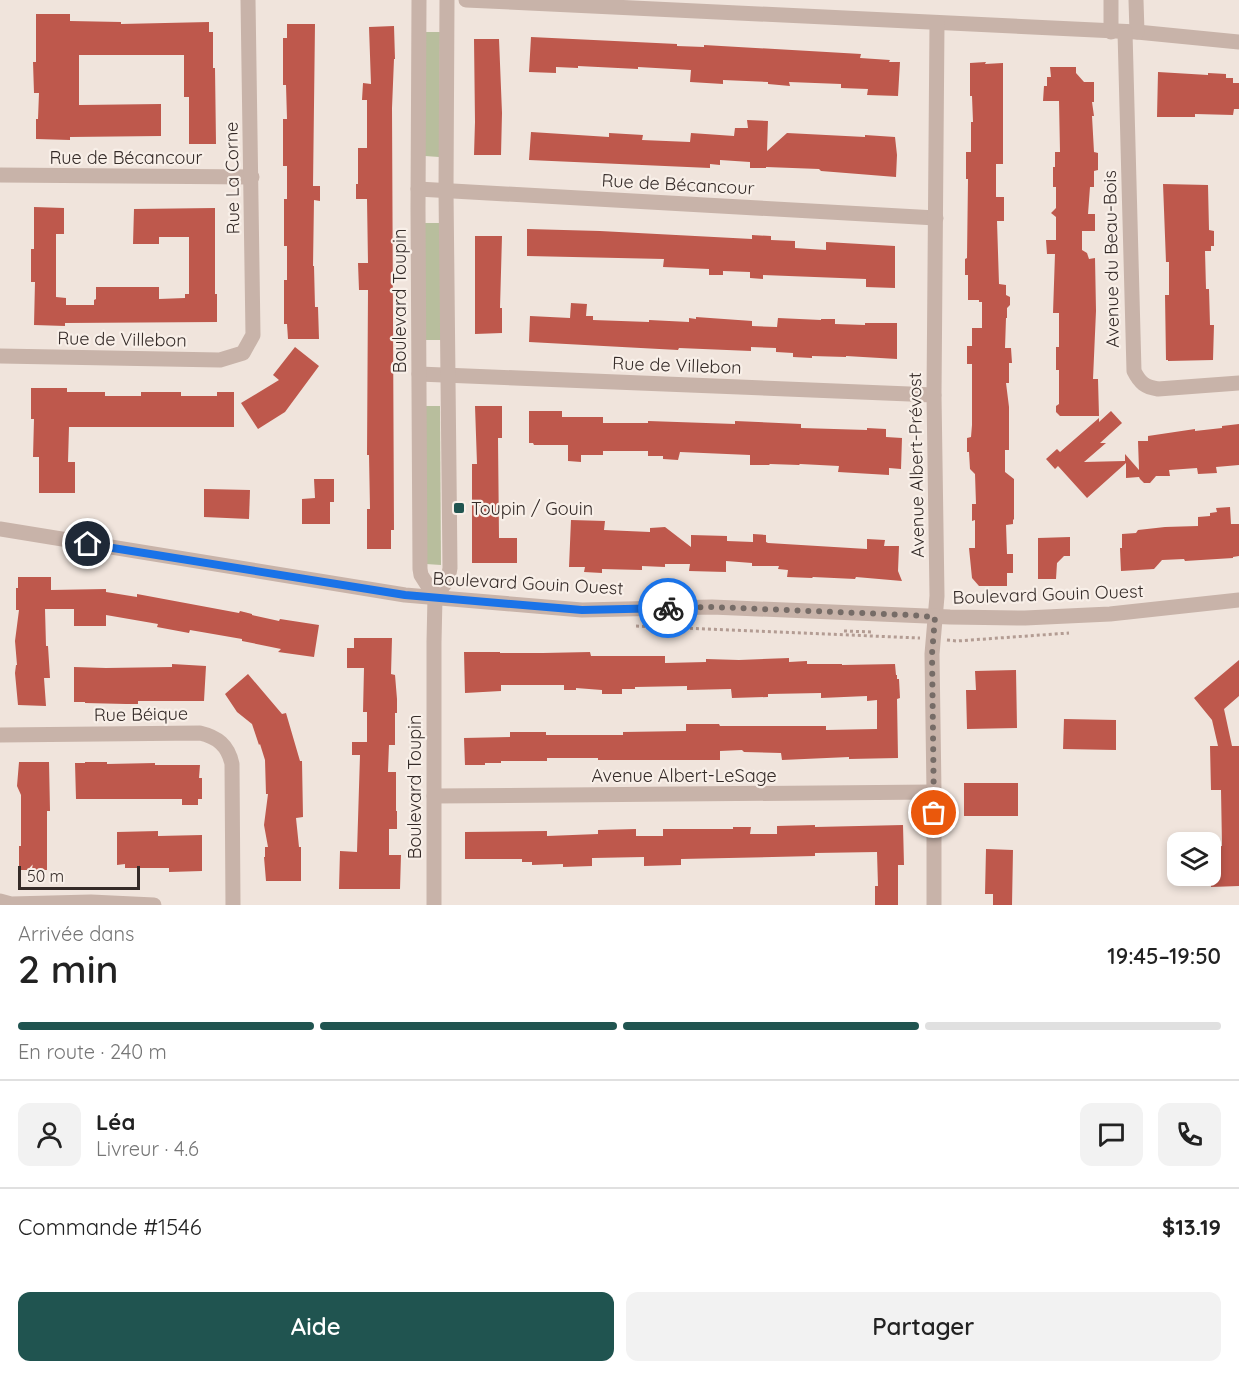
<!DOCTYPE html>
<html lang="fr">
<head>
<meta charset="utf-8">
<style>
	:root { --surface:#fff; --page:#f2f2f2; --text:#222; --muted:#767676; --line:#e0e0e0; --accent:#205450 }
	body { margin:0; font-family:Quicksand,sans-serif; background:var(--page); color:var(--text); height:100vh; display:flex; flex-direction:column; font-size:22px; white-space:nowrap }
	* { box-sizing:border-box; margin:0 }
	p { font-size:20px; color:var(--muted) }
	.icon { flex:none; width:33px; height:33px; fill:none; stroke:currentColor; stroke-width:2; stroke-linecap:round; stroke-linejoin:round }
	.map { position:relative; height:905px; overflow:hidden }
	.sheet { display:flex; flex-direction:column; background:var(--surface); flex:1 }
	.sheet>* { flex:none }
	.controls { position:absolute; left:1167px; top:832px; display:grid; gap:12px }
	.controls a { display:grid; place-items:center; width:54px; height:54px; border-radius:12px; background:var(--surface); box-shadow:0 3px 9px #0003; font-size:30px }
	.scale { position:absolute; left:18px; bottom:15px; width:122px; box-sizing:border-box; padding-left:6px; border:3px solid #352b28; border-top:0; font-size:16px; line-height:21px; white-space:nowrap; color:#352b28; -webkit-text-stroke:4px #f8efe8; paint-order:stroke }
	.pin { position:absolute; display:grid; place-items:center; width:51px; height:51px; color:#fff; margin:-26px; border:3px solid #fff; border-radius:50%; box-shadow:0 2px 6px #0007 }
	.courier { position:absolute; display:grid; place-items:center; width:60px; height:60px; margin:-30px; border:4px solid #1a73e8; border-radius:50%; background:#fff; color:#222; box-shadow:0 2px 8px #0007 }
	.summary em { font-style:normal; font-weight:600 }
	.summary div { display:flex; flex-direction:column-reverse }
	.summary { display:flex; align-items:center; justify-content:space-between; height:102px; padding:0 18px }
	h1 { font-size:39px; font-weight:600; line-height:45px }
	.bar { display:grid; grid-template-columns:repeat(4,1fr); gap:9px 6px; align-content:center; height:72px; padding:0 18px }
	.bar i { height:8px; border-radius:4px; background:var(--line) }
	.bar .active { background:var(--accent) }
	.bar p { grid-column:span 4 }
	.line { display:flex; align-items:center; gap:15px; padding:0 18px; border-top:2px solid var(--line) }
	.line div { flex:1 }
	.round { display:grid; place-items:center; flex:none; width:63px; height:63px; border-radius:12px; background:var(--page) }
	.button { display:flex; gap:12px; margin-top:auto; padding:12px 18px }
	.button a { flex:1; height:69px; border-radius:12px; background:var(--accent); color:#fff; font-size:24px; font-weight:600; line-height:69px; text-align:center }
	.button a+a { background:var(--page); color:var(--text) }
	.map>svg:first-child { display:block }
</style>
</head>
<body>
<div class="map">
<svg width="1239" height="905" viewBox="0 0 1239 905">
	<rect width="100%" height="100%" fill="#f0e4dc"/>
	<g fill="#b8be9d">
		<polygon points="425,32 440,32 439,157 425,156"/>
		<polygon points="425,223 440,223 441,340 425,340"/>
		<polygon points="426,406 440,406 441,565 426,564"/>
	</g>
	<g fill="#be584c">
		<polygon points="36,14 70,14 70,21 121,22 121,24 209,22 209,32 213,32 213,68 215,68 216,144 189,144 189,97 184,97 184,55 79,55 79,105 161,104 161,136 70,137 70,140 36,139 36,119 38,119 39,93 34,93 33,62 36,62"/>
		<polygon points="287,24 315,24 313,186 320,186 320,201 314,200 313,266 314,266 315,307 318,307 319,339 288,339 287,324 284,324 284,280 287,280 287,246 284,246 284,199 287,199 287,166 283,166 283,119 287,119 286,85 283,85 283,38 287,38"/>
		<polygon points="394,26 395,59 394,59 392,108 394,530 391,530 391,549 367,549 367,509 370,509 369,455 367,455 368,290 359,290 358,263 368,263 367,199 356,199 356,184 358,184 358,148 367,148 367,100 362,100 363,83 371,84 369,27"/>
		<polygon points="531,37 677,44 677,46 704,47 704,45 861,54 860,58 890,60 889,62 900,62 898,96 867,95 868,89 841,88 841,84 789,82 790,86 768,84 768,82 723,80 723,84 690,82 691,70 638,67 638,69 578,66 578,68 556,67 556,73 529,72"/>
		<polygon points="474,39 499,39 502,113 501,155 474,155 475,122"/>
		<polygon points="986,62 985,64 1003,63 1003,164 996,164 996,197 1004,197 1004,221 997,221 999,284 1006,285 1006,295 1010,297 1010,305 1007,308 1007,318 1006,318 1005,348 1011,348 1012,363 1009,363 1009,383 1006,383 1009,407 1009,450 1005,450 1005,472 1014,479 1014,519 1013,520 1013,524 1006,525 1007,554 1013,554 1013,573 1007,573 1007,586 979,586 972,578 969,548 975,548 975,520 972,521 972,504 976,504 975,474 970,469 969,452 967,452 967,438 971,437 972,425 972,364 967,364 967,346 972,346 972,328 982,328 982,302 979,302 979,300 968,300 968,275 965,275 965,259 967,258 968,179 966,179 966,152 971,152 971,122 973,122 972,96 970,96 970,63"/>
		<polygon points="1050,67 1076,67 1076,73 1084,82 1094,82 1094,102 1092,102 1094,116 1092,116 1094,152 1098,153 1098,170 1094,171 1094,187 1090,187 1088,214 1095,214 1095,231 1082,231 1082,250 1087,253 1089,259 1095,258 1096,311 1093,379 1098,379 1099,416 1060,416 1056,412 1056,406 1059,404 1059,370 1056,370 1056,347 1059,347 1059,313 1053,313 1055,254 1047,254 1046,240 1056,240 1056,217 1051,213 1056,208 1056,187 1053,187 1053,167 1055,167 1055,152 1060,152 1059,101 1043,101 1044,86 1047,86 1047,77 1051,77"/>
		<polygon points="1158,72 1208,75 1208,73 1226,74 1226,78 1233,78 1233,83 1239,83 1239,109 1234,109 1233,115 1195,114 1195,117 1157,117"/>
		<polygon points="747,120 768,121 767,151 787,133 865,137 865,135 895,137 897,155 896,177 821,171 819,169 766,167 766,168 750,168 750,162 720,160 720,165 710,164 710,168 529,160 531,132 609,137 609,133 643,135 642,140 690,142 691,133 734,136 735,128 748,128"/>
		<polygon points="1163,184 1208,185 1209,230 1214,231 1214,246 1211,246 1211,251 1205,251 1206,289 1209,289 1210,325 1214,325 1213,360 1168,361 1168,360 1166,360 1165,295 1169,295 1169,262 1166,262"/>
		<polygon points="34,207 64,208 64,234 56,234 56,297 66,298 66,305 94,305 94,300 96,299 96,287 159,287 159,299 185,298 185,294 189,294 189,237 159,237 159,244 133,244 134,209 215,208 215,294 217,294 217,322 65,323 65,326 34,325 35,282 31,282 31,249 34,249"/>
		<polygon points="527,229 600,231 752,239 752,235 771,236 771,240 795,241 795,248 826,250 826,242 895,246 895,288 866,287 866,279 763,275 763,279 750,278 750,272 723,271 723,275 709,275 709,269 663,267 664,259 527,256"/>
		<polygon points="475,236 502,236 500,308 502,308 502,333 475,334"/>
		<polygon points="571,303 587,304 586,316 593,316 593,320 649,322 649,320 689,322 689,318 696,319 696,317 752,321 752,326 777,327 778,318 821,320 821,319 835,319 835,324 865,325 865,323 897,323 897,359 846,356 846,357 812,356 812,358 793,357 793,353 776,352 776,348 751,347 751,351 679,348 678,350 529,342 530,316 570,318"/>
		<polygon points="295,347 319,366 285,412 258,429 241,403 279,380 273,375"/>
		<polygon points="31,388 67,388 67,392 105,392 105,396 141,396 141,392 181,392 181,396 217,396 217,392 234,392 234,427 69,427 68,462 75,462 75,493 39,493 39,457 33,457 34,419 31,419"/>
		<polygon points="475,406 502,406 502,438 498,438 499,538 517,538 517,563 472,563 472,464 477,464"/>
		<polygon points="529,411 562,411 562,417 603,417 603,423 648,423 648,421 735,424 735,421 801,424 801,428 867,430 867,428 886,429 886,437 902,438 901,469 889,468 889,475 838,472 839,466 800,464 799,465 770,464 769,465 750,465 750,455 680,452 678,460 663,459 663,456 648,456 648,451 603,451 603,455 581,455 581,462 568,461 568,445 534,445 533,443 529,443"/>
		<polygon points="1111,411 1122,423 1100,443 1106,443 1084,462 1125,461 1125,454 1139,470 1138,441 1148,441 1148,436 1195,429 1195,431 1222,428 1222,426 1239,424 1239,465 1216,467 1217,473 1198,474 1197,468 1169,470 1170,476 1156,476 1150,483 1144,483 1140,479 1139,477 1126,478 1126,463 1087,498 1058,466 1055,469 1046,459 1057,449 1060,452 1099,418 1099,422"/>
		<polygon points="314,479 334,479 334,502 330,502 330,524 302,524 302,499 315,498"/>
		<polygon points="204,489 250,490 249,519 204,517"/>
		<polygon points="1230,507 1231,524 1239,524 1239,556 1233,557 1233,558 1185,561 1184,559 1162,560 1154,569 1121,571 1120,548 1122,548 1122,534 1136,533 1138,530 1165,527 1198,526 1198,517 1210,516 1210,513 1217,512 1216,508"/>
		<polygon points="571,520 605,521 604,530 650,532 650,528 665,527 691,547 691,535 727,536 727,541 753,542 753,534 766,535 766,542 768,543 867,549 867,539 885,540 884,546 899,546 898,571 902,581 856,577 855,579 813,577 812,578 787,577 788,570 778,569 779,566 752,566 752,563 726,561 726,572 689,571 690,564 665,564 665,567 642,566 642,570 602,569 602,573 584,572 585,567 569,567"/>
		<polygon points="1070,537 1070,556 1064,556 1057,563 1056,579 1038,579 1038,538"/>
		<polygon points="18,577 51,577 51,590 106,589 106,592 137,597 137,594 239,613 240,611 252,614 252,615 279,621 280,619 319,625 314,657 278,652 281,649 242,641 242,639 190,630 189,633 157,627 158,624 106,615 106,626 74,626 74,609 45,609 46,646 48,646 50,678 44,678 46,706 18,705 15,673 16,665 17,665 15,641 19,610 16,610 16,588 18,588"/>
		<polygon points="354,638 392,638 391,674 395,675 397,699 397,713 395,713 395,745 389,745 388,772 396,772 396,811 397,811 397,829 389,829 389,855 401,855 400,889 339,889 340,851 357,852 360,755 352,755 352,742 367,742 367,712 363,712 364,668 347,668 347,648 354,648"/>
		<polygon points="464,652 500,652 500,653 543,653 590,652 591,656 665,656 665,663 706,662 706,659 739,660 789,658 789,662 807,661 807,664 842,664 842,665 895,664 896,675 897,675 897,679 899,679 900,698 897,699 898,758 849,759 849,757 782,760 781,753 744,752 742,750 720,751 720,760 598,760 598,758 547,758 547,761 501,761 501,763 485,763 485,765 465,765 464,738 510,737 510,732 546,732 546,735 623,735 623,732 686,731 686,724 719,724 720,726 826,726 826,730 877,729 877,700 867,701 867,696 821,698 821,693 768,694 768,697 732,698 731,689 687,690 687,686 635,687 635,689 622,689 622,694 602,694 602,690 576,688 576,690 564,690 564,685 501,685 501,691 465,693"/>
		<polygon points="1239,660 1239,696 1224,709 1232,746 1239,746 1239,886 1211,887 1210,847 1222,846 1221,790 1211,790 1210,746 1218,746 1212,720 1194,698"/>
		<polygon points="172,664 206,666 204,701 138,701 138,704 126,704 85,703 85,702 74,702 74,667 106,668 172,667"/>
		<polygon points="1016,670 1017,728 967,729 966,690 976,690 975,671"/>
		<polygon points="248,674 282,714 286,713 300,761 302,761 303,817 296,818 299,847 301,847 301,881 266,881 264,857 265,857 265,847 268,847 264,825 268,794 266,794 265,760 260,744 259,745 252,724 237,712 225,694"/>
		<polygon points="1064,719 1116,720 1116,750 1063,749"/>
		<polygon points="19,762 49,762 50,811 47,811 47,870 19,870 19,846 21,846 21,795 17,786"/>
		<polygon points="85,762 107,762 107,764 155,763 155,765 200,765 199,778 202,778 202,799 198,799 198,805 182,805 182,799 76,799 75,763 85,763"/>
		<rect x="964" y="783" width="54" height="33"/>
		<polygon points="815,825 815,827 903,825 904,865 898,865 898,905 875,905 875,886 878,886 877,852 815,853 815,856 681,859 681,865 644,866 644,857 592,858 592,866 563,867 563,864 532,865 532,862 522,862 522,859 465,859 465,832 547,831 547,836 598,834 598,830 636,829 636,836 663,836 663,829 733,829 733,827 751,827 750,834 777,834 777,826"/>
		<polygon points="158,831 158,836 202,835 202,871 169,872 169,868 125,868 125,864 117,865 117,832"/>
		<polygon points="986,849 1013,850 1012,905 993,905 993,894 985,894"/>
	</g>
	<g fill="none" stroke-linecap="round" stroke-linejoin="round">
		<g stroke="#b39c93" stroke-width="3" stroke-dasharray="3 3" stroke-linecap="butt">
			<polyline points="636,626 920,638"/>
			<polyline points="844,631 874,632"/>
			<polyline points="947,640 957,641 1069,633"/>
		</g>
		<g stroke="#c8b3a9" stroke-width="15">
			<polyline points="466,0 1137,32 1239,42"/>
			<polyline points="1136,0 1137,32"/>
			<polyline points="1111,32 1111,0"/>
			<path d="M1125,32L1134,371C1140,383 1145,387 1158,389L1239,383"/>
			<polyline points="0,175 252,177"/>
			<polyline points="418,189 936,218"/>
			<polyline points="0,356 220,360 243,353 253,335 248,0"/>
			<polyline points="419,374 934,395"/>
			<path d="M0,735L200,733C217,737 228,745 232,764L233,905"/>
			<polyline points="434,796 934,792"/>
			<polyline points="0,901 11,904 91,902 154,905"/>
			<polyline points="434,905 434,642 435,597"/>
			<polyline points="934,905 934,792 932,654 937,596 934,395 937,23"/>
		</g>
		<g stroke="#c8b3a9" stroke-width="15">
			<polyline points="419,0 418,208 420,569 421,575 435,597"/>
			<polyline points="0,529 405,595 582,610 712,607 950,617 1025,618 1110,614 1239,600"/>
			<polyline points="435,597 448,579 450,568 446,190 447,0"/>
		</g>
	</g>
	<g fill="none" stroke-linecap="round" stroke-linejoin="round">
		<polyline stroke="#766c67" stroke-width="6" stroke-dasharray="0 10.8" points="668,608 712,607 909,615 935,617 932,654 934,813"/>
		<polyline stroke="#1a73e8" stroke-width="8" points="88,544 405,595 582,610 668,608"/>
	</g>
	<rect fill="#205450" stroke="#f8efe8" stroke-width="2" x="453" y="502" width="12" height="12" rx="3"/>
	<g text-anchor="middle" dominant-baseline="central" stroke-width="4.5" stroke-linejoin="round" paint-order="stroke">
		<g font-size="18" fill="#352b28" stroke="#f8efe8">
			<text x="126" y="157">Rue de Bécancour</text>
			<text transform="translate(232 178) rotate(-91)">Rue La Corne</text>
			<text transform="translate(678 184) rotate(3)">Rue de Bécancour</text>
			<text transform="translate(1111 259) rotate(-91)">Avenue du Beau-Bois</text>
			<text transform="translate(399 301) rotate(-90)">Boulevard Toupin</text>
			<text transform="translate(122 339) rotate(1)">Rue de Villebon</text>
			<text transform="translate(677 365) rotate(2)">Rue de Villebon</text>
			<text transform="translate(916 465) rotate(-91)">Avenue Albert-Prévost</text>
			<text transform="translate(528 583) rotate(3)">Boulevard Gouin Ouest</text>
			<text transform="translate(1048 594) rotate(-2)">Boulevard Gouin Ouest</text>
			<text transform="translate(141 714) rotate(-1)">Rue Béique</text>
			<text x="684" y="775">Avenue Albert-LeSage</text>
			<text transform="translate(414 787) rotate(-90)">Boulevard Toupin</text>
		</g>
		<g font-size="18" fill="#352b28" stroke="#f8efe8" text-anchor="start">
			<text x="471" y="508">Toupin / Gouin</text>
		</g>
	</g>
</svg>
<div class="controls">
<a><svg class="icon" aria-label="layers" viewBox="0 0 24 24"><path d="M12 4l9 5-9 5-9-5zM3 14l9 5 9-5"/></svg></a>
</div>
<div class="scale">50 m</div>
<div class="pin" style="left:934px;top:813px;background:#ea580c"><svg class="icon" aria-label="bag" viewBox="0 0 24 24"><path d="M5 8h14l-1 12H6zM9 8a3 3 0 0 1 6 0"/></svg></div>
<div class="pin" style="left:88px;top:544px;background:#1f2937"><svg class="icon" aria-label="home" viewBox="0 0 24 24"><path d="M3 11l9-7 9 7M6 9v11h12V9"/></svg></div>
<div class="courier" style="left:668px;top:608px"><svg class="icon" aria-label="bike" viewBox="0 0 24 24"><circle cx="6" cy="16" r="4"/><circle cx="18" cy="16" r="4"/><path d="M6 16l4-8h5l3 8M10 8l3 8H6M13 5h3"/></svg></div>
</div>
<section class="sheet">
<div class="summary"><div><h1>2 min</h1><p>Arrivée dans</p></div><em>19:45–19:50</em></div>
<div class="bar"><i class="active"></i><i class="active"></i><i class="active"></i><i></i><p>En route · 240 m</p></div>
<div class="line" style="height:108px"><a class="round"><svg class="icon" aria-label="person" viewBox="0 0 24 24"><circle cx="12" cy="8" r="4"/><path d="M4 21q1-7 8-7t8 7"/></svg></a><div><b>Léa</b><p>Livreur · 4.6</p></div><a class="round"><svg class="icon" aria-label="chat" viewBox="0 0 24 24"><path d="M4 5h16v11H9l-5 4z"/></svg></a><a class="round"><svg class="icon" aria-label="phone" viewBox="0 0 24 24"><path d="M5 4h4l2 5-3 2q2 4 5 5l2-3 5 2v4C11 20 4 13 5 4z"/></svg></a></div>
<div class="line" style="height:78px"><div>Commande #1546</div><b>$13.19</b></div>
<div class="button"><a>Aide</a><a>Partager</a></div>
</section>
</body>
</html>
